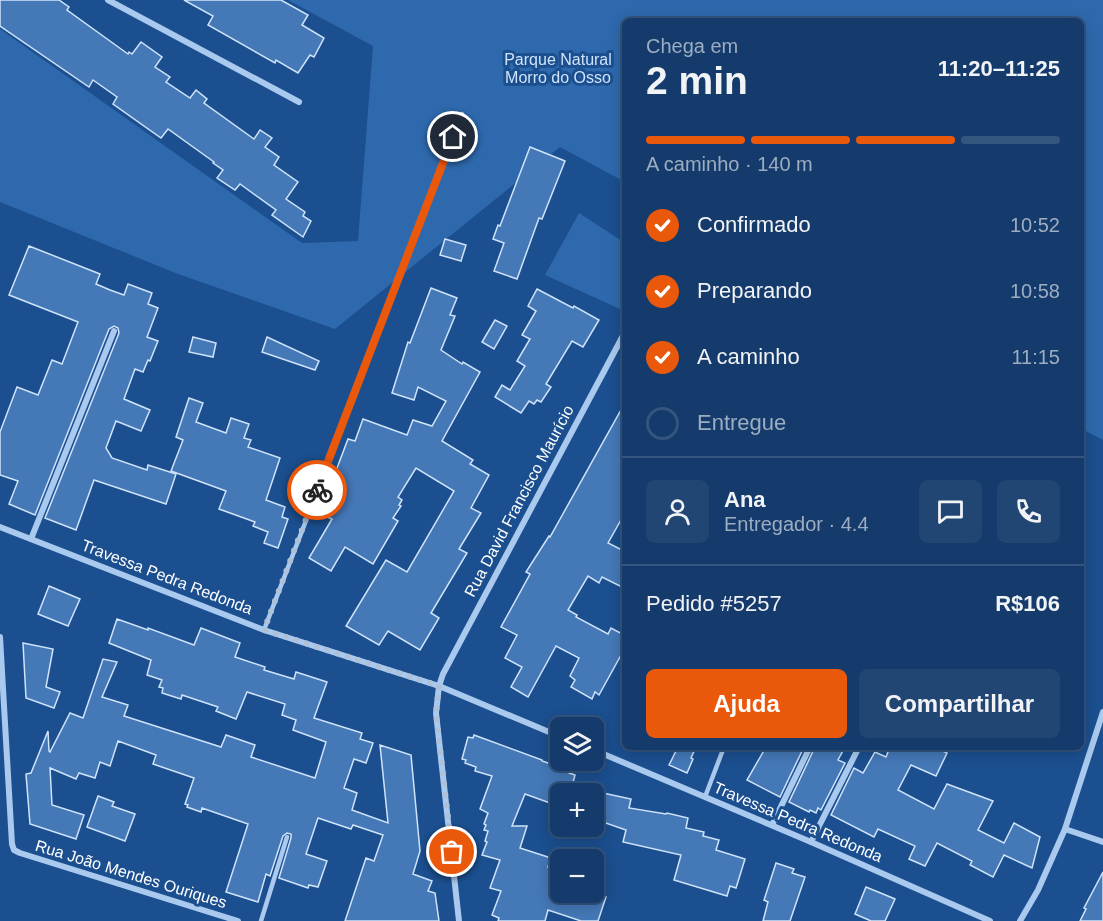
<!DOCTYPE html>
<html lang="pt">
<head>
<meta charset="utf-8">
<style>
	:root { --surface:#143b6b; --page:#214673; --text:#f1f3f6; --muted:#9dadc1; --line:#33557e; --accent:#ea580c }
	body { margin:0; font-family:Arial,sans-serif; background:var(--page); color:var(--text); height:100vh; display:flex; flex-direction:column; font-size:22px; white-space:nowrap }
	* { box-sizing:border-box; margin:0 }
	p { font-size:20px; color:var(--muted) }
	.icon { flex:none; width:33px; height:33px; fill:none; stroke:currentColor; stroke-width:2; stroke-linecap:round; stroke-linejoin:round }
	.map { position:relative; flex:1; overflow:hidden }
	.drawer { position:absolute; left:622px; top:18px; width:462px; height:732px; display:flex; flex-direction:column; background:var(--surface); border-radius:9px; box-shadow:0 3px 15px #0003,0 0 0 2px var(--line) }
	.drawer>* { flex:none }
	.fabs { position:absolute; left:550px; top:717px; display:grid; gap:12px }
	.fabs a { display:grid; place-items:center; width:54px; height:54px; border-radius:9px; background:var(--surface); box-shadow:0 3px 15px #0003,0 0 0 2px var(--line); font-size:30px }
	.pin { position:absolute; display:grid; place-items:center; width:51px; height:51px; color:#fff; margin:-26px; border:3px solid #fff; border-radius:50%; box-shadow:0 2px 6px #0007 }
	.courier { position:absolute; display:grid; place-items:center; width:60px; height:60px; margin:-30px; border:4px solid #ea580c; border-radius:50%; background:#fff; color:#222; box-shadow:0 2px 8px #0007 }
	.headline em { font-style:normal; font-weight:800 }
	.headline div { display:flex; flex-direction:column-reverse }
	.headline { display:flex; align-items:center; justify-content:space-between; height:102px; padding:0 24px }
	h1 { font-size:39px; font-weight:800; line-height:45px }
	.bar { display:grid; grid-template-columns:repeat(4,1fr); gap:9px 6px; align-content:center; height:72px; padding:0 24px }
	.bar i { height:8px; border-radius:4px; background:var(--line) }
	.bar .active { background:var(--accent) }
	.bar p { grid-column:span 4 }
	.line { display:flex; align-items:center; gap:15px; padding:0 24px; border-top:2px solid var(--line) }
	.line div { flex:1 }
	.round { display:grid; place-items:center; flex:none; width:63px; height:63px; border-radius:9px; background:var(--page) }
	ol { padding:0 24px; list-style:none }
	li { display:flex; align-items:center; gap:18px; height:66px }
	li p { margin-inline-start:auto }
	li .icon { padding:6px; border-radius:50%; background:var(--accent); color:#fff; stroke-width:4 }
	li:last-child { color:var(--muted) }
	li i { width:33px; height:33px; border:3px solid var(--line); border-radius:50% }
	.button { display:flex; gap:12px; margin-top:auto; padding:12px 24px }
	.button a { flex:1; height:69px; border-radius:9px; background:var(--accent); color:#fff; font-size:24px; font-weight:800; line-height:69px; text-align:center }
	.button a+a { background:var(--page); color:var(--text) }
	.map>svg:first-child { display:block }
</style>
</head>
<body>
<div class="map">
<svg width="1103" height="921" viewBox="0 0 1103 921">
	<rect width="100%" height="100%" fill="#1b4f8f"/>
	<g fill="#2e69ad">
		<polygon points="288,0 1103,0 1103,440 1082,429 1082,21 626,21 625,182 560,147 335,329 178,274 0,202 0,29 302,243 358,241 373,46"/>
		<polygon points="579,213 625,243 625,304 622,310 545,275"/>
	</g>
	<g fill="#4478b7" stroke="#cfe3fa" stroke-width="1.5">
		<polygon points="0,0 59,0 69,7 67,10 128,54 129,52 132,54 141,42 162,57 155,67 170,77 166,82 190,98 196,90 207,99 204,103 254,139 260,130 272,138 265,147 279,157 274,165 298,182 286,199 305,212 303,216 311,221 303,237 272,215 276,210 240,184 235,190 217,178 223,170 213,163 214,162 168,129 161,138 113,104 117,97 93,80 89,87 0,26"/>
		<polygon points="184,0 281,0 308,15 302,25 324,38 314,57 310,55 298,73 276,60 275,63 208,25 213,16"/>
		<polygon points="530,147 565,161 542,219 539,218 517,279 494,271 504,243 493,239 498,225 500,226"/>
		<polygon points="445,239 466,245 461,261 440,255"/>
		<polygon points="29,246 100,274 96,284 110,290 124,295 128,284 152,293 148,304 158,308 147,337 158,341 150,361 148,360 143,372 135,369 124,399 150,410 141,431 116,421 106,448 112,458 147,470 148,465 176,474 166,504 94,480 76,530 45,518 119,333 118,328 114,326 109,329 35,515 9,504 18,481 0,475 0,432 17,387 38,395 52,360 62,364 78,322 9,295"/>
		<polygon points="431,288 457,298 450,315 455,316 441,350 462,364 463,362 480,372 442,441 473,460 470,464 489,475 471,508 481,513 459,549 467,553 431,613 439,618 420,650 388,631 379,645 346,626 386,560 407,572 454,491 416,468 398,497 402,500 399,505 401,506 393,518 398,521 373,564 345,547 331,571 309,558 332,519 316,512 326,490 323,489 329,474 334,476 348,439 355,441 363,419 407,435 413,420 432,426 446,401 418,387 414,400 392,393 408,342 410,343"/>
		<polygon points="537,289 573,308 574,306 599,320 583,347 572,341 546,384 551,387 541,402 537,400 534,404 529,401 521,413 495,397 502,385 510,390 525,366 517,361 530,339 522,335 536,311 528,306"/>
		<polygon points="495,320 507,326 494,349 482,342"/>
		<polygon points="193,337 216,343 213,357 189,352"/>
		<polygon points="267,337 319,361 315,370 262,352"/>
		<polygon points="189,398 203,403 196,422 226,433 231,418 249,424 244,438 251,440 248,447 280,458 266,500 285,507 282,517 288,519 278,548 264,543 268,532 253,526 255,522 219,509 226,491 171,471 183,440 176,437"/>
		<polygon points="626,401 626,511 608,543 626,552 626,589 602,577 599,583 588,576 568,610 577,615 576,617 608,634 611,628 626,636 626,660 620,657 599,695 595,692 592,699 571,687 575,680 570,676 579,658 556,646 528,697 511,687 522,667 505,658 517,635 501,627 530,574 526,572 549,536 550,537"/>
		<polygon points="49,586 80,599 68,626 38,614"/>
		<polygon points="117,619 148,630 148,628 194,645 201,628 240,643 235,657 265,667 264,670 294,679 296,672 327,682 314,718 362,733 360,739 373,743 366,763 354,759 344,788 357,793 352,810 388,823 380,745 411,755 420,851 413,874 432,881 428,891 435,893 439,921 345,921 366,858 374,861 383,835 353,825 351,829 318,818 306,854 327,861 318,887 309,885 308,888 279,878 291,838 291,834 287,833 283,836 270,876 266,874 258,902 226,892 248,824 202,808 201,812 187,807 188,805 185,804 194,778 153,764 156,755 118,741 110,766 100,762 95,778 79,773 76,779 50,768 52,805 84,815 76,839 30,824 26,774 31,773 48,731 49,751 50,752 70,713 83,718 103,659 117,662 102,697 128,705 124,716 221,747 226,735 255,745 251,757 315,778 326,742 293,730 296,720 282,715 285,704 247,692 236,719 216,711 218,707 182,695 181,699 162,693 163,688 159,687 162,680 147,675 151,660 109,643"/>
		<polygon points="23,643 53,649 46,687 60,692 54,708 26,698"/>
		<polygon points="474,735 542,760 542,761 570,770 569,773 575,775 570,794 561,794 561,807 525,794 512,826 527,826 520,848 551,858 548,867 561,871 561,893 596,892 606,897 598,921 581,921 548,910 545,921 498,921 499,918 492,915 501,891 490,888 500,860 482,855 487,842 485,841 488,831 484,830 486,825 484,824 488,813 480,809 492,776 475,771 476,767 465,763 466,760 462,759 468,737 473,738"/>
		<polygon points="678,747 696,747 691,758 693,759 687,773 669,765"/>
		<polygon points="766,747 804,747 780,797 747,780"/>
		<polygon points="815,747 845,747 838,760 845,763 821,810 818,808 816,813 810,810 809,812 789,802"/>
		<polygon points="890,747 935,747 947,753 936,776 911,765 898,790 934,809 947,784 993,801 978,830 1004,843 1014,823 1040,837 1032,868 1004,855 993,877 970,865 972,861 937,843 925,866 909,859 915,846 878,829 874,837 831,815 854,768 863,773 875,752 886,757"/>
		<polygon points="603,793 631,799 629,808 666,814 667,813 688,818 686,828 704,832 703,836 719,840 716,850 745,859 736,888 730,886 727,896 674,880 681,855 623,842 626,830 594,819 594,799 601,801"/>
		<polygon points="98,796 114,802 112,806 135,814 125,841 87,827"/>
		<polygon points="776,863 794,869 792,873 805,877 790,921 763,921 768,902 764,900"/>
		<polygon points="1103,872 1103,921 1080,921 1086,909 1084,908"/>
		<polygon points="866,887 895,899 885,921 871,921 855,914"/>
	</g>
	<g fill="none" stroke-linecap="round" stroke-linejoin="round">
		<g stroke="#a9c9ee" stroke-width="4.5">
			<polyline points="264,630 462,114"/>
			<polyline points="705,797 724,747"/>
			<polyline points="261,921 287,837"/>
		</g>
		<g stroke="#a9c9ee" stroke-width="6">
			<polyline points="108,0 299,102"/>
			<polyline points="0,527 264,630 439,686 561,737"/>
			<polyline points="31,539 114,331"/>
			<polyline points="0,637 12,844 14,850 20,853 238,921"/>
			<polyline points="594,750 811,842 990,921"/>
			<polyline points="772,825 810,747"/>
			<polyline points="1065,829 1103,842"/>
			<polyline points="811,842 859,747"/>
			<polyline points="459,921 436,713 439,686 443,674 626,330"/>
			<polyline points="1020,921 1038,890 1065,829 1103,712"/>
		</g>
	</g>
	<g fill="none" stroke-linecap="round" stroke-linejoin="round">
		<polyline stroke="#afc1d8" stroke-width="6" stroke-dasharray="0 10.8" points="317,490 264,630 439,686 436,713 452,852"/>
		<polyline stroke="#ea580c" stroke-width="8" points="317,490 453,137"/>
	</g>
	<g text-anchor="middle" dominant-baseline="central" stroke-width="6" stroke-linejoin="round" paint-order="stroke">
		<g font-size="16" fill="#cfe3fa" stroke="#1b4f8f">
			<text x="558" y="59">Parque Natural<tspan x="558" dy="18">Morro do Osso</tspan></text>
		</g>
		<g font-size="16" fill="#fff" stroke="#1b4f8f">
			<text transform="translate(519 501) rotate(-62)">Rua David Francisco Maurício</text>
			<text transform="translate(167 577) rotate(21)">Travessa Pedra Redonda</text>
			<text transform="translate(798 822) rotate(23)">Travessa Pedra Redonda</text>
			<text transform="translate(131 874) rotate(17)">Rua João Mendes Ouriques</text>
		</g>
	</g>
</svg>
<div class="fabs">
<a><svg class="icon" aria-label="layers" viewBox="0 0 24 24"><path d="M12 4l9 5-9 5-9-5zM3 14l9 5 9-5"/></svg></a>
<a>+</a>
<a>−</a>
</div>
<div class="pin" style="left:452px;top:852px;background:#ea580c"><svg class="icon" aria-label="bag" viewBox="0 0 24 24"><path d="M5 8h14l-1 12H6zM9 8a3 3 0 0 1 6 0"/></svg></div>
<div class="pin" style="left:453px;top:137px;background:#1f2937"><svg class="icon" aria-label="home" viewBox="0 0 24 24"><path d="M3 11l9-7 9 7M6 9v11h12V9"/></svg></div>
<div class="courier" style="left:317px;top:490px"><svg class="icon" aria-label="bike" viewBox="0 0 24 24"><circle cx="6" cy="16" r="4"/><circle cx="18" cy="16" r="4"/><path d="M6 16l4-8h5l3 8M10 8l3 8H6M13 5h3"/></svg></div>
<section class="drawer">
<div class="headline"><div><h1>2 min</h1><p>Chega em</p></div><em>11:20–11:25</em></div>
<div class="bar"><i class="active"></i><i class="active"></i><i class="active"></i><i></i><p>A caminho · 140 m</p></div>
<ol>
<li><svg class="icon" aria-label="check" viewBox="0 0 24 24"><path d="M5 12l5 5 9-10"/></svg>Confirmado<p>10:52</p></li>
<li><svg class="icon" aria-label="check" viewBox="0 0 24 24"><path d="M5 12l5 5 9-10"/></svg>Preparando<p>10:58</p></li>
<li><svg class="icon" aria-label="check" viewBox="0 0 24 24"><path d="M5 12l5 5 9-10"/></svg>A caminho<p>11:15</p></li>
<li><i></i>Entregue</li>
</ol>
<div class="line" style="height:108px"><a class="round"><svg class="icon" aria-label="person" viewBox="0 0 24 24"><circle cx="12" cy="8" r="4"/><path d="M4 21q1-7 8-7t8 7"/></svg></a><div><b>Ana</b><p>Entregador · 4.4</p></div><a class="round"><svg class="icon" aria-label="chat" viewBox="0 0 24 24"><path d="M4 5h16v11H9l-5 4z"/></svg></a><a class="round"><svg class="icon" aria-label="phone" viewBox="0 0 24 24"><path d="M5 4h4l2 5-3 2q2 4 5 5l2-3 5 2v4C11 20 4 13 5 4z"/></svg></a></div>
<div class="line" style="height:78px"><div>Pedido #5257</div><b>R$106</b></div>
<div class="button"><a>Ajuda</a><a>Compartilhar</a></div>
</section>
</div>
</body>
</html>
